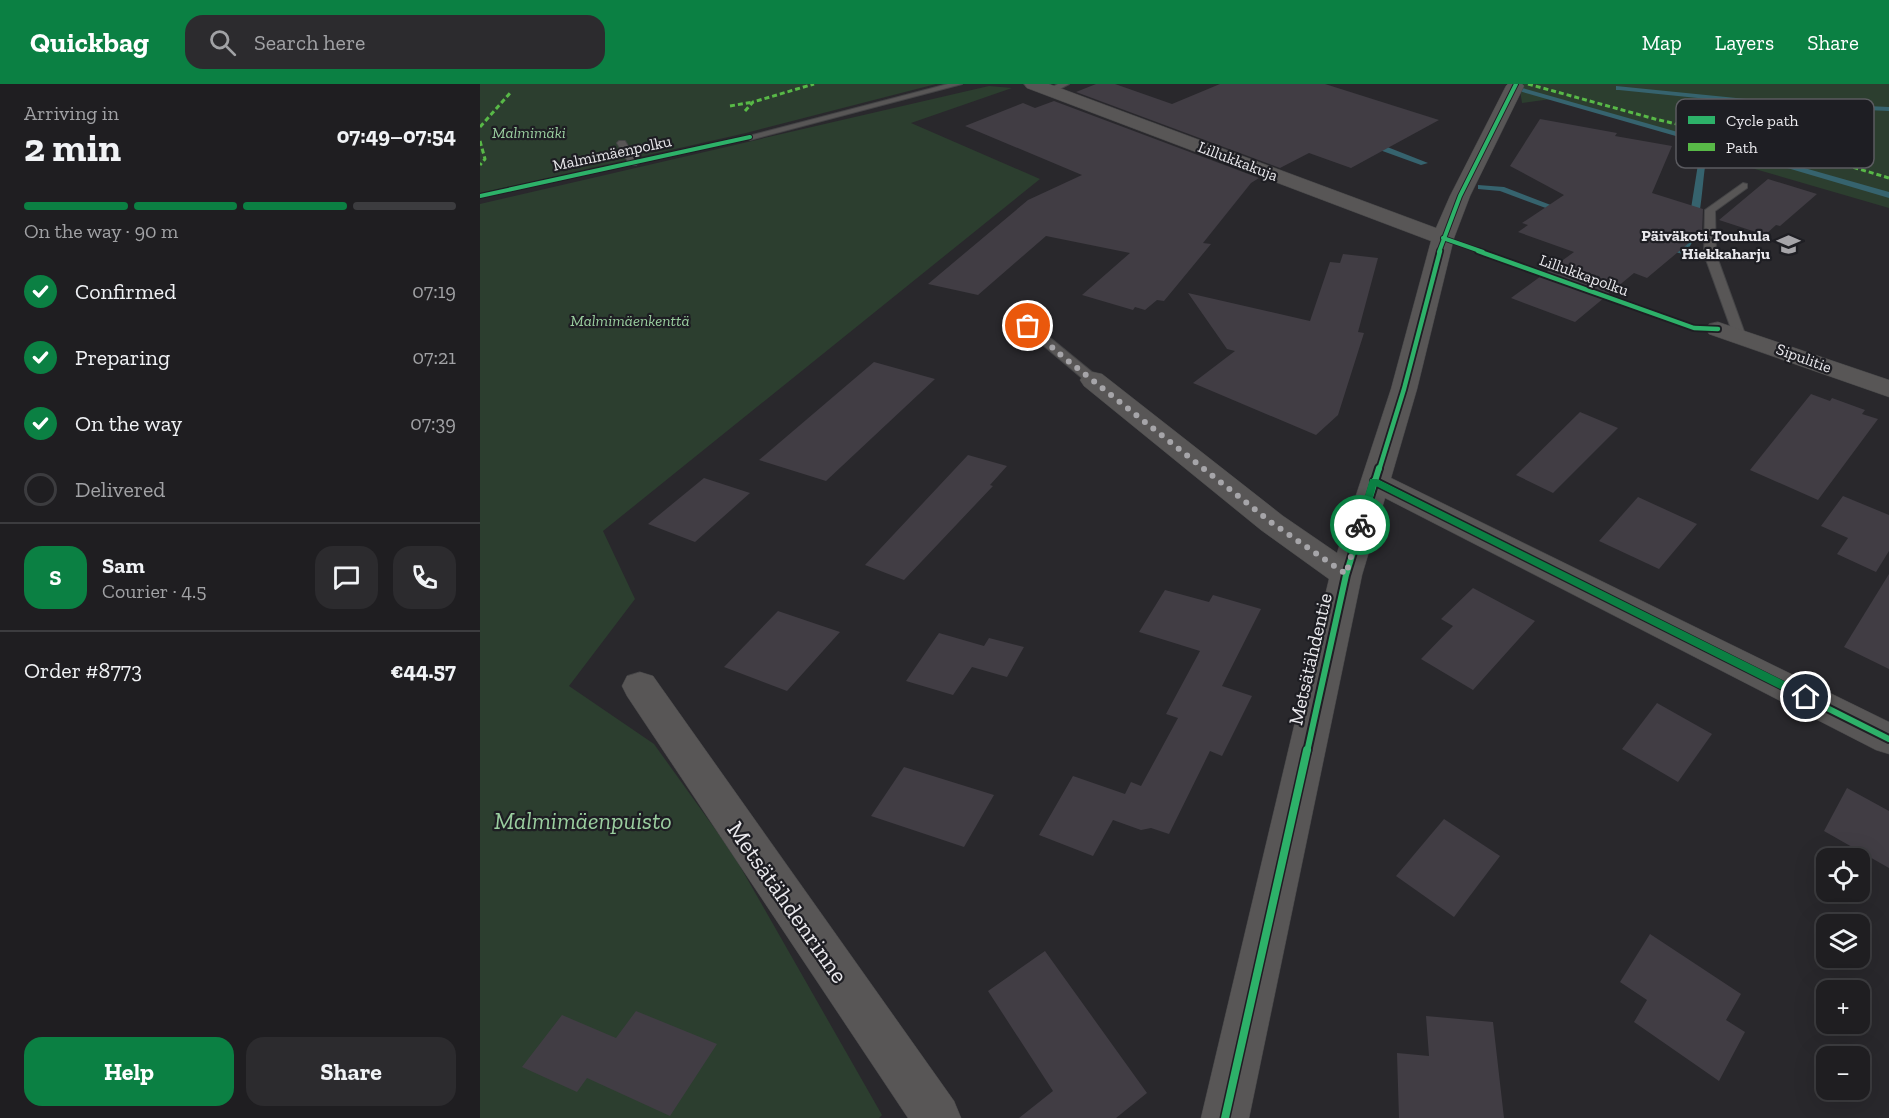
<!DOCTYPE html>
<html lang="en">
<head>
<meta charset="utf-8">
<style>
	:root { --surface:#1f1e21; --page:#2c2b2e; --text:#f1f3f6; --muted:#a1a2a5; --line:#3c3c3f; --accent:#0b8043 }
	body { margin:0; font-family:"Zilla Slab",serif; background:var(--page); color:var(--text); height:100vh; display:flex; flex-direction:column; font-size:22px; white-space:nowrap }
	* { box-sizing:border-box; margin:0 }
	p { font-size:20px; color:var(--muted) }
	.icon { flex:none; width:33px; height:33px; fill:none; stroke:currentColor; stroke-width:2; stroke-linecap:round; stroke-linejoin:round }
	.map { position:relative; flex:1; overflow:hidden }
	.panel { display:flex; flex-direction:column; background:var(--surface); width:480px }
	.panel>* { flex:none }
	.buttons { position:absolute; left:1336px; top:764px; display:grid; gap:12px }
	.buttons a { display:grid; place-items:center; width:54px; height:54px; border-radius:12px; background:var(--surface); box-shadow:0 6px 24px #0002,0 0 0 2px var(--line); font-size:30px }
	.pin { position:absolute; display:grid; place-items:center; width:51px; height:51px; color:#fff; margin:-26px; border:3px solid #fff; border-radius:50%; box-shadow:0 2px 6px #0007 }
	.courier { position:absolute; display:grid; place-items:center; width:60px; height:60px; margin:-30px; border:4px solid #0b8043; border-radius:50%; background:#fff; color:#222; box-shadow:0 2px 8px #0007 }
	.head em { font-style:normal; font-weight:800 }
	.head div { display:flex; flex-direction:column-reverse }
	.head { display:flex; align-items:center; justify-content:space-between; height:102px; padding:0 24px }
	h1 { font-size:39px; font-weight:800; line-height:45px }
	.bar { display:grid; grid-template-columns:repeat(4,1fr); gap:9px 6px; align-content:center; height:72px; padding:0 24px }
	.bar i { height:8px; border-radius:4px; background:var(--line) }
	.bar .on { background:var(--accent) }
	.bar p { grid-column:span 4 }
	.line { display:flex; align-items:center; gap:15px; padding:0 24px; border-top:2px solid var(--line) }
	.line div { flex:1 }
	.round { display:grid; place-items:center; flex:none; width:63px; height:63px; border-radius:18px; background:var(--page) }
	ol { padding:0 24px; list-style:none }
	li { display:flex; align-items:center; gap:18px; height:66px }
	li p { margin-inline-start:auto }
	li .icon { padding:6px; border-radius:50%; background:var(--accent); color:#fff; stroke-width:4 }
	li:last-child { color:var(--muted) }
	li i { width:33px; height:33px; border:3px solid var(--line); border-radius:50% }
	.action { display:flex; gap:12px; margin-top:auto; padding:12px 24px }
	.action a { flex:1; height:69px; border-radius:18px; background:var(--accent); color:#fff; font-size:24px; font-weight:800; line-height:69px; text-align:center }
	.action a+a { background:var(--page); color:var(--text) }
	header { display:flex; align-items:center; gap:36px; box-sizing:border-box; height:84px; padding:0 30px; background:var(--accent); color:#fff }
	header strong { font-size:28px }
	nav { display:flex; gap:33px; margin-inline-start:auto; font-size:21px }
	.search { width:420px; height:54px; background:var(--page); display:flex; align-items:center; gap:15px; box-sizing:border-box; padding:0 21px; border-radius:18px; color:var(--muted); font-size:22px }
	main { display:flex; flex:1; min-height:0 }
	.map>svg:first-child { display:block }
</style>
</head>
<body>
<header>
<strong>Quickbag</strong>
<div class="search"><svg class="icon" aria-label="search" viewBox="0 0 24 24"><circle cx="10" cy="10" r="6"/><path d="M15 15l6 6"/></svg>Search here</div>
<nav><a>Map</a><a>Layers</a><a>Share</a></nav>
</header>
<main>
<section class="panel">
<div class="head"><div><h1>2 min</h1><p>Arriving in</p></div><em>07:49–07:54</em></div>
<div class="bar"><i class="on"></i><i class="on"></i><i class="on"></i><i></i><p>On the way · 90 m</p></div>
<ol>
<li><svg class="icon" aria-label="check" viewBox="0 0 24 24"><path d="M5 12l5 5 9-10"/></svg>Confirmed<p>07:19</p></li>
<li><svg class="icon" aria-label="check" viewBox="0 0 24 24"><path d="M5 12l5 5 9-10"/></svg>Preparing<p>07:21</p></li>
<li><svg class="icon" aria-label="check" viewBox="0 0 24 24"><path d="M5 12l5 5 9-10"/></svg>On the way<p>07:39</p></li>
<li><i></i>Delivered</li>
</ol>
<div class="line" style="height:108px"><b class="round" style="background:var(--accent);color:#fff">S</b><div><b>Sam</b><p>Courier · 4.5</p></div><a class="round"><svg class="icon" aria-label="chat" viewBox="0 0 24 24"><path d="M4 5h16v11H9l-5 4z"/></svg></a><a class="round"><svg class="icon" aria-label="phone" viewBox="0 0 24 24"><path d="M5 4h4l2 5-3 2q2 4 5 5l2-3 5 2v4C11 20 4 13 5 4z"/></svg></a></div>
<div class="line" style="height:78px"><div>Order #8773</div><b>€44.57</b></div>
<div class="action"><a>Help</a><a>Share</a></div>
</section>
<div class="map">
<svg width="1409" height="1034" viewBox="0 0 1409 1034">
	<rect width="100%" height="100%" fill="#29282c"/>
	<g fill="#2c3e2f">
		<polygon points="0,0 456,0 266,49 0,109"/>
		<polygon points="1039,0 1409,0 1409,124 1216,68 1218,58 1071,15 1042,19"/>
		<polygon points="509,2 532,4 431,39 560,95 123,447 155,515 89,602 174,660 253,770 402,1031 399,1034 0,1034 0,120"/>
	</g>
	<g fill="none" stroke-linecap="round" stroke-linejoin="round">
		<g fill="#36636e" fill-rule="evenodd">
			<polygon points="1136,2 1296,18 1409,23 1409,27 1296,22 1139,6 1136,6"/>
			<path d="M1039,3L1409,108V114L1277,75V79H1274L1235,80L1225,83C1222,102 1220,161 1203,170L1179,164L1177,162L1182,159L1200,164L1207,150L1218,80L1235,76L1276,75L1039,7Z"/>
			<polygon points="886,57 892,57 948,79 941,81 886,61"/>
			<polygon points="998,101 1024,103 1089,128 1082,130 1020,107 998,105"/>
		</g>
	</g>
	<g fill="#413d44">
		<polygon points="616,0 635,0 692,20 740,0 845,0 959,36 871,84 829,69 800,84 596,8"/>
		<polygon points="574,17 779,94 771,99 723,159 731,160 684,217 677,216 665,226 655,223 653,226 602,211 650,169 566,152 498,211 448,200 548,116 602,91 485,42 543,19 555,24"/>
		<polygon points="1060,35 1137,49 1135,52 1192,62 1172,109 1223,125 1222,148 1167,194 1154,189 1095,238 1031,214 1094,168 1038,148 1048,141 1042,139 1084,111 1030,82"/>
		<polygon points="1288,95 1337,110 1300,142 1296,141 1285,151 1239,136"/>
		<polygon points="863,170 898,174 878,248 884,249 858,331 836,351 713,299 755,267 747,265 708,209 830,237 850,178 860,179"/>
		<polygon points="394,278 455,295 346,397 279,376"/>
		<polygon points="1331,310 1350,317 1352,314 1385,326 1382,330 1398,335 1338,416 1270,386"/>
		<polygon points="1100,328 1138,344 1073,409 1036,391"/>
		<polygon points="488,371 527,382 510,401 513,402 424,496 385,481"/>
		<polygon points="224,394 270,409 215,458 168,440"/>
		<polygon points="1363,412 1409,431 1409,467 1396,488 1357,470 1368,454 1341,442"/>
		<polygon points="1158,413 1217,440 1179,485 1119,457"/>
		<polygon points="1409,490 1409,585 1364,563"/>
		<polygon points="993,504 1055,537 993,606 941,575 973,542 961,535"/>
		<polygon points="685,506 729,518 733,511 781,525 742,602 772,612 742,672 730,667 689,750 671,744 661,746 633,736 613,772 559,751 593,692 645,710 651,698 661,702 698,634 686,630 720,567 659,548"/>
		<polygon points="298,527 360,548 307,607 244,583"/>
		<polygon points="459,549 504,562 509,554 544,563 527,593 492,583 473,611 426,597"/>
		<polygon points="1177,619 1232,650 1198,698 1142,665"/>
		<polygon points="424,683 514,711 484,763 391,732"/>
		<polygon points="1367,704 1409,727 1409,784 1344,747"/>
		<polygon points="964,735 1020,772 974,833 916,792"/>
		<polygon points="1170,850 1261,910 1246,936 1265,948 1239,997 1154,938 1167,916 1140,898"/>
		<polygon points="565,867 667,1009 636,1034 539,1034 573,1007 508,907"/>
		<polygon points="156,927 237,960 190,1032 107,994 97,1008 42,983 82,931 136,954"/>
		<polygon points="946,932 1013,938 1024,1034 919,1034 917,969 949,972"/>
	</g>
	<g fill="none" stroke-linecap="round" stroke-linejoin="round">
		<defs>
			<g id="lane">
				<polygon points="468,0 482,0 270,56 265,53"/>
				<polygon points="578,0 589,0 574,8 567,6"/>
				<polygon points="139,57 145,57 158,79 156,81 150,81 137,59"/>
				<polygon points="1263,99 1267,100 1267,104 1235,127 1236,170 1265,250 1259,254 1253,250 1224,170 1225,126"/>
				<polygon points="548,238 552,239 618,293 620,296 618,299 608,299 544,245 542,242"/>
			</g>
			<g id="street">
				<polygon points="544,0 569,0 956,144 970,112 1026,2 1028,0 1042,0 1044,2 990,112 974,154 937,305 911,394 1409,638 1409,670 1396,666 905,414 882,491 769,1034 721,1034 849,495 781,446 604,302 600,296 604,290 613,288 622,290 803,432 857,469 911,305 951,157 547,4"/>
				<polygon points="1238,238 1409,296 1409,313 1229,250 1226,245 1229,240"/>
				<polygon points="160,588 173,592 474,1017 481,1034 428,1034 147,612 142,602 147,592"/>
			</g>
		</defs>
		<use href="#lane" stroke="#444446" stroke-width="2"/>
		<use href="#street" stroke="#444446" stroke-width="1"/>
		<use href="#lane" fill="#585656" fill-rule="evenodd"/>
		<use href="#street" fill="#585656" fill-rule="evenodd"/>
		<g stroke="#58b947" stroke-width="3" stroke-dasharray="5 3" stroke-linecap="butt">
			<polyline points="1048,0 1175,35 1349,76 1409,94"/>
			<polyline points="250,22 273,18"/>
			<polyline points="265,27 273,18 334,0"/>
			<polyline points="0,43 31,8"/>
			<polyline points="0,57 5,75 0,81"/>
		</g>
		<defs>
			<g id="cycleway-far3">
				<polyline points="0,112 270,53"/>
				<polyline points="963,154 1003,168"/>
				<polyline points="959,168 980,112 1036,0"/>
			</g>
			<g id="cycleway-far2">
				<polyline points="998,167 1214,244 1238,245"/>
				<polyline points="899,386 924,305 960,167"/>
			</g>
			<g id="cycleway-far1">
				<polyline points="894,397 1409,655"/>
				<polyline points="827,668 866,491 899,384"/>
			</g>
			<polyline id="cycleway" points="745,1034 827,666"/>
		</defs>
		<use href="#cycleway-far3" stroke="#1e1e23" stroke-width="6"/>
		<use href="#cycleway-far2" stroke="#1e1e23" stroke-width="8"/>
		<use href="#cycleway-far1" stroke="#1e1e23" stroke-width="10"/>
		<use href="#cycleway" stroke="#1e1e23" stroke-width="11"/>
		<use href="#cycleway-far3" stroke="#2db169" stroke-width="4"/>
		<use href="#cycleway-far2" stroke="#2db169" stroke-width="4.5"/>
		<use href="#cycleway-far1" stroke="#2db169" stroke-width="6"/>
		<use href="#cycleway" stroke="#2db169" stroke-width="8"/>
	</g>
	<polygon fill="#0b8043" points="890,395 897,395 1330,610 1331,613 1326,618 1322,616 896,402 885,441 877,443 876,441"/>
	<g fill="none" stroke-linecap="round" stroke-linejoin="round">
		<polyline stroke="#a6a5a9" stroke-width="6" stroke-dasharray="0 10.8" points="548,242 582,272 792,439 866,490 880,441"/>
	</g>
	<defs>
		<symbol id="school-bare" viewBox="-9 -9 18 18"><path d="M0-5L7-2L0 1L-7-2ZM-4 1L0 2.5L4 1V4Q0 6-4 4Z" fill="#a6a5a9" stroke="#1e1e23" stroke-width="2.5" paint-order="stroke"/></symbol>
	</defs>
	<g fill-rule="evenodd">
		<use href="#school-bare" x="1292" y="144" width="33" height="33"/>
	</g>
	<g text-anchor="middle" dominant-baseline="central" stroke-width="4.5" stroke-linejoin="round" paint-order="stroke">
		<g font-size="16" font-style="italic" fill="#9ace9f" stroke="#1e1e23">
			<text x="49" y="48">Malmimäki</text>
			<text x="150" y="236">Malmimäenkenttä</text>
		</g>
		<g font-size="16" fill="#eae9ed" stroke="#1e1e23">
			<text transform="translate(132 69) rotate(-12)">Malmimäenpolku</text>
			<text transform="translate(758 77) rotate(21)">Lillukkakuja</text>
			<text transform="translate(1104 191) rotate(20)">Lillukkapolku</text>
			<text transform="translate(1324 274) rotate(20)">Sipulitie</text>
		</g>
		<g font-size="16" font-weight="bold" fill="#eae9ed" stroke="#1e1e23" text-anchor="end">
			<text x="1290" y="151">Päiväkoti Touhula<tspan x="1290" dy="18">Hiekkaharju</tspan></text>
		</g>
		<g font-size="20" fill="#eae9ed" stroke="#1e1e23">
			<text transform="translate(830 575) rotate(-77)">Metsätähdentie</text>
		</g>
		<g font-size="24" font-style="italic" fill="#9ace9f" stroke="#1e1e23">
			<text x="103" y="736">Malmimäenpuisto</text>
		</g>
		<g font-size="24" fill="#eae9ed" stroke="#1e1e23">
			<text transform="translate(308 818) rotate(55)">Metsätähdenrinne</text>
		</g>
	</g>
	<rect x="1196" y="15" width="198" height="69" rx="9" fill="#1e1e23" stroke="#5b5b60" stroke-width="1.5"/>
	<rect x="1208" y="32" width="27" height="8" fill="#2db169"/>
	<rect x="1208" y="59" width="27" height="8" fill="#58b947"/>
	<g font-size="16" fill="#eae9ed">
		<text x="1246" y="42">Cycle path</text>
		<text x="1246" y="69">Path</text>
	</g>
</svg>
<div class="buttons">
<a><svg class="icon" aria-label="locate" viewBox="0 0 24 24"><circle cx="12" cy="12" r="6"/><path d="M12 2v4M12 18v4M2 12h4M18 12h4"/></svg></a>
<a><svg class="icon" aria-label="layers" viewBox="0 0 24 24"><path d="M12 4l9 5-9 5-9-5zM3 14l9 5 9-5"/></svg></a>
<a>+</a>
<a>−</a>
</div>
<div class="pin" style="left:548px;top:242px;background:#ea580c"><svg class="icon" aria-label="bag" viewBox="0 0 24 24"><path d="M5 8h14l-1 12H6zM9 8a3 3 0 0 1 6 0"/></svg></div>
<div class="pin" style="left:1326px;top:613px;background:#1f2937"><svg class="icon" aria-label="home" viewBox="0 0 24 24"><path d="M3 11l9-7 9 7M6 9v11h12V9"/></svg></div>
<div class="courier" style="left:880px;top:441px"><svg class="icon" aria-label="bike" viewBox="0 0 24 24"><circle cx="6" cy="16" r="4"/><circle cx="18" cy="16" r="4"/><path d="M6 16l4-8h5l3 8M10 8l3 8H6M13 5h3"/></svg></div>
</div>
</main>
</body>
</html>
